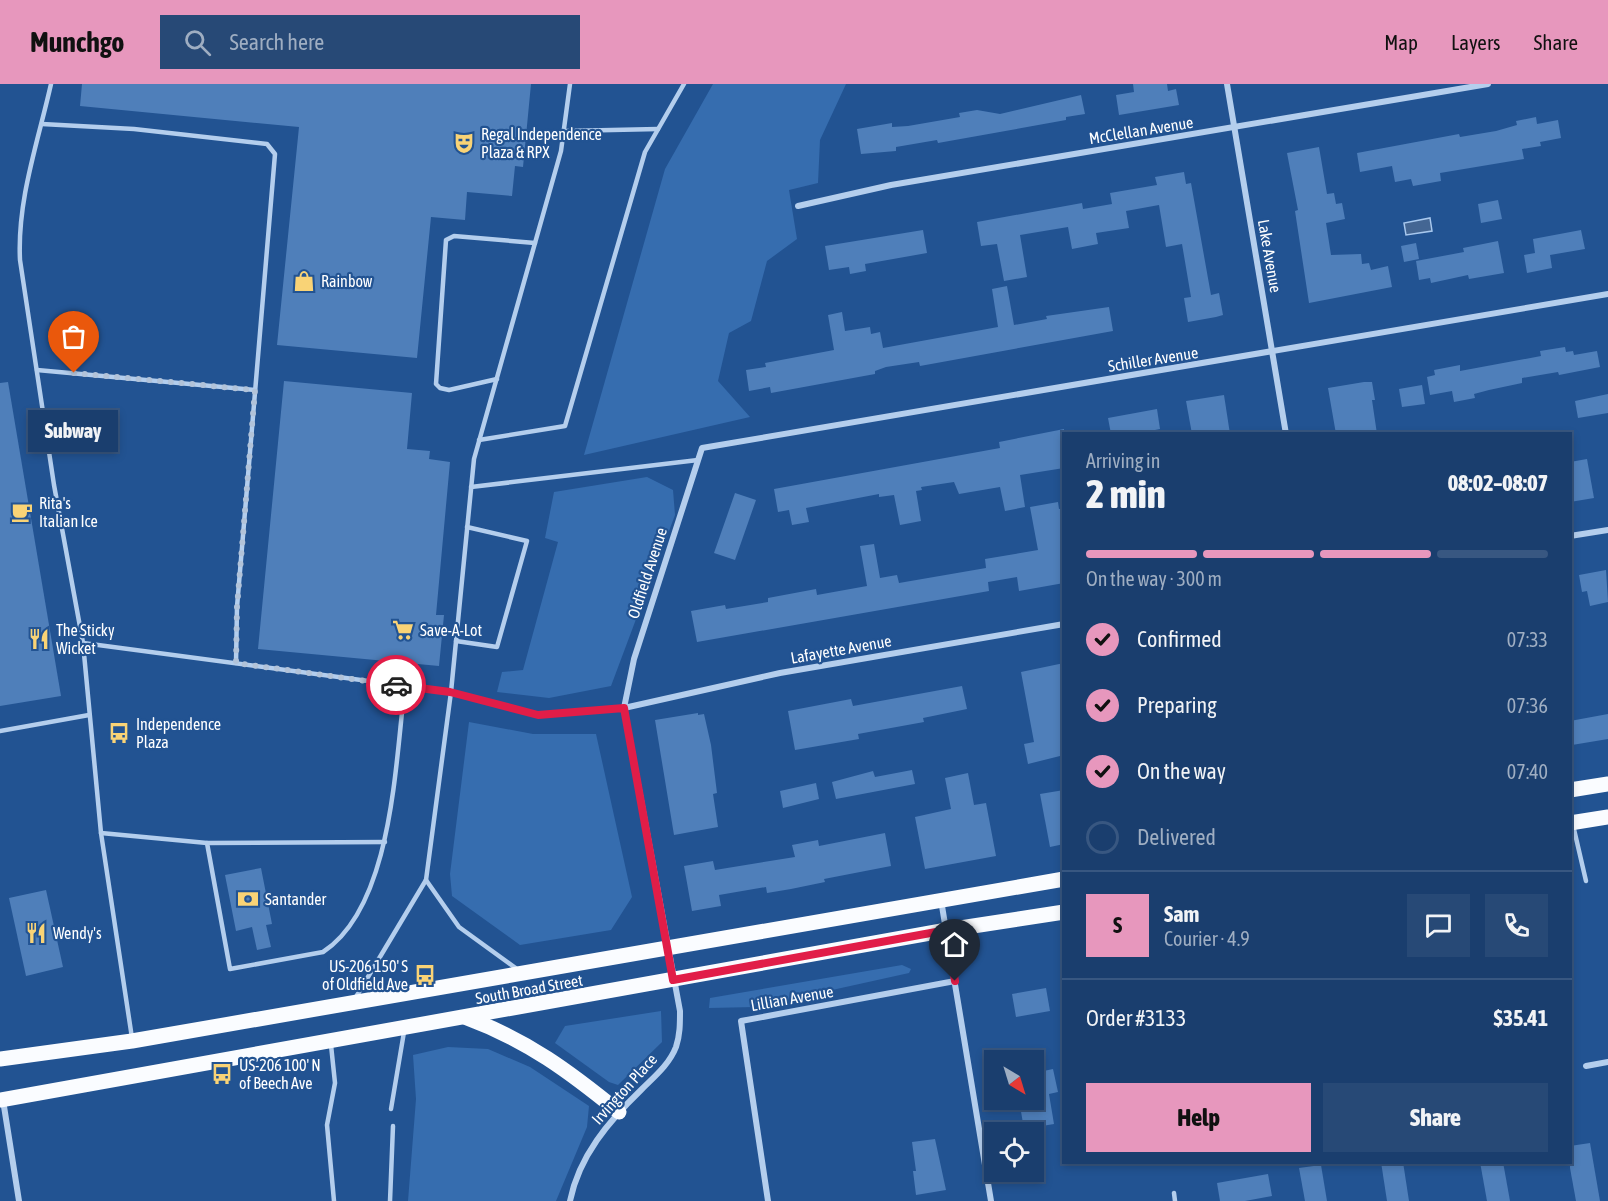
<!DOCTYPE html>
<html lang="en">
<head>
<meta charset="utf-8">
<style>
	:root { --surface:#1a3e6e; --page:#274976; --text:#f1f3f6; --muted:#9faec2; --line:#385781; --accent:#e797bd }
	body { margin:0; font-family:"Asap Condensed",sans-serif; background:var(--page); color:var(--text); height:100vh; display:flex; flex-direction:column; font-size:22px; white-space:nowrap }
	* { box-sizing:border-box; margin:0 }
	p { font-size:20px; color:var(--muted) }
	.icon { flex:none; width:33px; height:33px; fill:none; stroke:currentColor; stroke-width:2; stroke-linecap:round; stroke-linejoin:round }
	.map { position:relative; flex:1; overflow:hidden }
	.details { position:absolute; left:1062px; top:348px; width:510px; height:732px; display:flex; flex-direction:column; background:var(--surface); border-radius:0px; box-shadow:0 3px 9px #0003,0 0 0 2px var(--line) }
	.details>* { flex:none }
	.needle { width:39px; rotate:142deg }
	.fabs { position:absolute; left:984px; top:966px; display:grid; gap:12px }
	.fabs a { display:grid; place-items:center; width:60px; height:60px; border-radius:0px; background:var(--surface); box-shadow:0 3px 9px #0003,0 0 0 2px var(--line); font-size:30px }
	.pin { position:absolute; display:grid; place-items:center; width:51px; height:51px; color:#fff; margin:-62px -26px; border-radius:50% 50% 50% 0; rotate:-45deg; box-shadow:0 0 6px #0007 }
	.pin .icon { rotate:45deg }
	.courier { position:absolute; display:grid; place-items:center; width:60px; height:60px; margin:-30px; border:4px solid #e11d48; border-radius:50%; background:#fff; color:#222; box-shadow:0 2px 8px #0007 }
	.bubble { position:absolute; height:42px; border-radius:0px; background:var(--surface); box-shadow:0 3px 9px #0003,0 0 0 2px var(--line); font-size:20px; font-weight:800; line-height:42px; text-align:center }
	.headline em { font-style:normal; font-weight:800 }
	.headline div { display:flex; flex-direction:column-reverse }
	.headline { display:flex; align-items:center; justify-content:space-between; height:102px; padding:0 24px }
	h1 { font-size:39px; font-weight:800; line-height:45px }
	.bar { display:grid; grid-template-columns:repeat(4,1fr); gap:9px 6px; align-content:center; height:72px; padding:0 24px }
	.bar i { height:8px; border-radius:4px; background:var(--line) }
	.bar .active { background:var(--accent) }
	.bar p { grid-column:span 4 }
	.line { display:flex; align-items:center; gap:15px; padding:0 24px; border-top:2px solid var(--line) }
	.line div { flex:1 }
	.round { display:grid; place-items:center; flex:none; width:63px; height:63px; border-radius:0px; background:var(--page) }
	ol { padding:0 24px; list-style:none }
	li { display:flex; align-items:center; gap:18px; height:66px }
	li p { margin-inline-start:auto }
	li .icon { padding:6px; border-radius:50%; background:var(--accent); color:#111; stroke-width:4 }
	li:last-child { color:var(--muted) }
	li i { width:33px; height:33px; border:3px solid var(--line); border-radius:50% }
	.action { display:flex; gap:12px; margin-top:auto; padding:12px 24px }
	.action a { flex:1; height:69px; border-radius:0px; background:var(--accent); color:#111; font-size:24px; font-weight:800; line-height:69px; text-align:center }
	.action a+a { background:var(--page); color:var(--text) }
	header { display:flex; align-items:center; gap:36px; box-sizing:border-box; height:84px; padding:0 30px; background:var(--accent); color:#111 }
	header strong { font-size:28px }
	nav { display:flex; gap:33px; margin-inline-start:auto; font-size:21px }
	.search { width:420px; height:54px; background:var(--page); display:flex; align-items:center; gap:15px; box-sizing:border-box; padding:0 21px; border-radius:0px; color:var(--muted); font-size:22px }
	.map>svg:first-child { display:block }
</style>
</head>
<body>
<header>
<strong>Munchgo</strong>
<div class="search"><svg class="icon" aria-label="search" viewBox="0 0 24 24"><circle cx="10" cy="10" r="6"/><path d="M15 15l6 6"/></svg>Search here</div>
<nav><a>Map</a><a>Layers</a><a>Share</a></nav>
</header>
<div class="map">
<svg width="1608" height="1117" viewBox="0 0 1608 1117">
	<rect width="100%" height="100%" fill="#225392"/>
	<g fill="#366daf">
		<polygon points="713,0 846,0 820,56 818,99 789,106 797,155 767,177 751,237 729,249 718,297 750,333 584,371 665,85"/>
		<polygon points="647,393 673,406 675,431 611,602 549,614 497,608 502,588 523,586 558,458 545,454 554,408"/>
		<polygon points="469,638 533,650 596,650 632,813 611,846 520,861 452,812 450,790"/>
		<polygon points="902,881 911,885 909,889 755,923 709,924 710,914"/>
		<polygon points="661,927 662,958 618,1001 609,998 555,959 565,942"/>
		<polygon points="448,963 488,965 530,983 589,1022 587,1043 556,1117 408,1117 416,1015 413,971"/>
	</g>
	<polygon fill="#446693" stroke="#a8c8ee" stroke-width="1.5" points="1430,134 1432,147 1406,151 1404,139"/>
	<g fill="#4f7fba">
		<polygon points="82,0 531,0 523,83 515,82 512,112 467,108 465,136 431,133 417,274 277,261 299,43 80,22"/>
		<polygon points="1133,0 1167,0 1168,7 1176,5 1179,21 1119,31 1116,11 1134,8"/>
		<polygon points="1081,11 1085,30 1066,33 1066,36 938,59 937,56 896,63 896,67 861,70 857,45 892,39 892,43 908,42 960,33 959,29 977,26 1000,30"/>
		<polygon points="1536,33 1537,40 1558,36 1561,54 1540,58 1541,62 1522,65 1524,75 1440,89 1441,97 1413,102 1411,95 1395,98 1392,82 1360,88 1357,69 1459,50 1460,53 1496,47 1517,41 1516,37"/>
		<polygon points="1319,63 1327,110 1334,109 1336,120 1342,119 1345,135 1326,139 1331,171 1361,170 1362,180 1369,179 1371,186 1388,182 1392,203 1309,219 1295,127 1298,126 1287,69"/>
		<polygon points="1184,88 1186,100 1191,99 1211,211 1219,209 1223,231 1216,233 1188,238 1184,214 1191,213 1182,160 1166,163 1159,121 1126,127 1129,144 1096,149 1098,160 1072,165 1068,143 1020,151 1027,193 1004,197 997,160 981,162 977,138 1082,119 1083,125 1112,120 1110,109 1157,101 1155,93"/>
		<polygon points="1498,116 1502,135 1481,139 1478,120"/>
		<polygon points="923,146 927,169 865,180 866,187 850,190 849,183 829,186 825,162"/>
		<polygon points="1581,146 1585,165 1550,171 1552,184 1527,189 1524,171 1535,169 1533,155"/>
		<polygon points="1498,157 1504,189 1469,195 1468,191 1431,199 1430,194 1419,196 1416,177 1464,168 1463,164"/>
		<polygon points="1416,159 1419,175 1404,178 1401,162"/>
		<polygon points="1007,202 1014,241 1047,235 1046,232 1109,223 1113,247 920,282 919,278 886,283 875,287 875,290 771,309 770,303 749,307 746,286 766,283 765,279 834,266 828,231 842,228 845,247 870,243 871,250 880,248 883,264 998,243 992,205"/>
		<polygon points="1565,263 1566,268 1573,267 1574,271 1597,267 1600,283 1559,291 1558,288 1522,294 1522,299 1489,306 1474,310 1475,314 1454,318 1452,307 1430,311 1427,293 1435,291 1434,286 1460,281 1460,287 1541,272 1540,267"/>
		<polygon points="284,297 412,309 407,365 430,367 429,375 450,378 436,531 444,531 439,582 258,565"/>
		<polygon points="8,298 61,612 0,622 0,299"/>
		<polygon points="1364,298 1372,298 1375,316 1372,316 1377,350 1336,350 1328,304"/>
		<polygon points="1422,301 1425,320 1402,323 1399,305"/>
		<polygon points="1608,310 1608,329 1578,334 1575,317"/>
		<polygon points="1224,311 1230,350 1192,350 1186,317"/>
		<polygon points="1157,325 1160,345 1135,350 1111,350 1108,334"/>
		<polygon points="1064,345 1064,384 1020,391 1025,423 1005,427 1000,403 959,410 954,398 921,403 922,406 916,407 921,437 900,441 894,411 879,413 879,410 806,424 809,438 792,441 789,426 778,428 774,405 1000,364 999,358"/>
		<polygon points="1587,375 1594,414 1570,418 1570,378"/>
		<polygon points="735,409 756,416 735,476 714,469"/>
		<polygon points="1058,418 1059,425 1064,424 1064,499 1019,507 1017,493 988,498 989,507 697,558 691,527 725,521 726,525 768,518 768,514 816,505 817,511 867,502 860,462 874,460 880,494 897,491 899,499 986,484 985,475 1038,466 1030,423"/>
		<polygon points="1606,486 1608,518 1590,522 1587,507 1582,508 1579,491"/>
		<polygon points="1064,579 1064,671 1028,680 1024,660 1034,658 1021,588"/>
		<polygon points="962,602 967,625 923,634 924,638 858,650 859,655 795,666 788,627 851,615 853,622"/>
		<polygon points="698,629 698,631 704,630 711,661 717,709 713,710 718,743 674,751 655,636"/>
		<polygon points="1608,630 1608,655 1572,661 1570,637"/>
		<polygon points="912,686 915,700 836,715 832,698 873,687 875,693"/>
		<polygon points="968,689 974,721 986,719 996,772 925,785 915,733 951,725 945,694"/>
		<polygon points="816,699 819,715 783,724 780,707"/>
		<polygon points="1064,706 1064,760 1050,763 1040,710"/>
		<polygon points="885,749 891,782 824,795 825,798 791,805 767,809 766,803 719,811 721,822 692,827 684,782 713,777 715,786 795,773 792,761 818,756 819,762"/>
		<polygon points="261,784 272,840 266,841 271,863 257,866 252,843 236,847 225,791"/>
		<polygon points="46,806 63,883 26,892 9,814"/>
		<polygon points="1046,904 1050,927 1016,933 1012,910"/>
		<polygon points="1053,985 1058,1008 1049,1010 1054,1040 1024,1045 1019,1016 1034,1016 1034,989"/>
		<polygon points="935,1055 946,1106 916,1111 913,1087 916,1087 912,1058"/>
		<polygon points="1590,1059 1600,1117 1576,1117 1570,1084 1570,1062"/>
		<polygon points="1381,1078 1403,1078 1409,1117 1387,1117"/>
		<polygon points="1480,1078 1503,1078 1510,1117 1487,1117"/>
		<polygon points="1321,1081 1327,1117 1305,1117 1299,1084"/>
		<polygon points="1268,1090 1272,1112 1245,1117 1220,1117 1217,1099"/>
	</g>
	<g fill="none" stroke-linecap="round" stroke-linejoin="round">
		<g stroke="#b4ceed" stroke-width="4.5">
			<path d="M51,0C38,58 17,116 20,176L54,401L83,559L101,749L132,954"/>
			<polyline points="42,40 134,45 267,60 275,70 237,523 236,579"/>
			<polyline points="566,47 658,45"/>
			<polyline points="37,286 255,306"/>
			<polyline points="497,295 449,306 440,304 436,300 446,156 454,152 535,159"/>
			<polyline points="479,356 565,342 645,68 684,0"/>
			<polyline points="471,403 698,376"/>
			<polyline points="456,557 497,563 527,457 467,443"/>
			<polyline points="83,559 451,608 538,631 624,624"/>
			<polyline points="0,647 89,631"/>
			<polyline points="1573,741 1586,797"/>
			<polyline points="101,749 207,759 385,758"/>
			<path d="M207,759L230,885L323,868C393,822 395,678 405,602"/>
			<polyline points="426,796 459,843 517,885"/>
			<polyline points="356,913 426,796 451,608 474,375 561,67 570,0"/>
			<polyline points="331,961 335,999 327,1041 334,1117"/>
			<polyline points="391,1025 404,948"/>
			<polyline points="1174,1109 1175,1117"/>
			<polyline points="390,1117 393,1042"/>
		</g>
		<g stroke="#b4ceed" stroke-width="6">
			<polyline points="1227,0 1286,350"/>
			<polyline points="798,122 891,101 1488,0"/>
			<polyline points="1570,452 1608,446"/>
			<polyline points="624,624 780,589 1064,540"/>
			<polyline points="941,816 991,1117"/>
			<polyline points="1586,982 1608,978"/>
			<polyline points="3,1016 19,1117"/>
			<path d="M570,1117C579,1072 609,1037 641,1006C654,993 669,981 676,963C680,951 680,940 680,927L624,624L634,575L702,364L1608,210"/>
			<polyline points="768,1117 741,937 955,897"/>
		</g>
		<g stroke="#fafcff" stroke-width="15">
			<polyline points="1570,706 1608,700"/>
			<polyline points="1570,739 1608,733"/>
			<path d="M467,934C527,956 570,988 619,1028"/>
			<polyline points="0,975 132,957 1064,795"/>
			<polyline points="0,1016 947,846 1064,828"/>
		</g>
	</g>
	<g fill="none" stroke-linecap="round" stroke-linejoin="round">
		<polyline stroke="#b2c3d9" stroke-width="6" stroke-dasharray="0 10.8" points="74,289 255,306 237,523 236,579 396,601"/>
		<polyline stroke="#e11d48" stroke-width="8" points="396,601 450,608 538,631 624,624 673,896 947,846 955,897"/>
	</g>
	<defs>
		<symbol id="theatre-bare" viewBox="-9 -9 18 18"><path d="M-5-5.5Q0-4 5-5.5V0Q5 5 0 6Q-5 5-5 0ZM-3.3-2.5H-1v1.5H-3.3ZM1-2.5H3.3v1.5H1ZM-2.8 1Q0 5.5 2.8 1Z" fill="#f9d376" stroke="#225392" stroke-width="2.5" paint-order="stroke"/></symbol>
		<symbol id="shop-bare" viewBox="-9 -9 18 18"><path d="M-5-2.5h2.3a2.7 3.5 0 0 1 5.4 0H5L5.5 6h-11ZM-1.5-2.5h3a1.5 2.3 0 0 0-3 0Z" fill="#f9d376" stroke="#225392" stroke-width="2.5" paint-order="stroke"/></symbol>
		<symbol id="cafe-bare" viewBox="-9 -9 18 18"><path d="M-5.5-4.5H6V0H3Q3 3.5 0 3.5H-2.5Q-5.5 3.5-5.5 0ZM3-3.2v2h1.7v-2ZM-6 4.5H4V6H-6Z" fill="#f9d376" stroke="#225392" stroke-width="2.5" paint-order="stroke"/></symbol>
		<symbol id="supermarket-bare" viewBox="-9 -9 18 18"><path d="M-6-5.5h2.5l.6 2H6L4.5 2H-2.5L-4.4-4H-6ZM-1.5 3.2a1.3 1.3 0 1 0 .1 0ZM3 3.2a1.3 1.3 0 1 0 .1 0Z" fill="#f9d376" stroke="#225392" stroke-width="2.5" paint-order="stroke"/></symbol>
		<symbol id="restaurant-bare" viewBox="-9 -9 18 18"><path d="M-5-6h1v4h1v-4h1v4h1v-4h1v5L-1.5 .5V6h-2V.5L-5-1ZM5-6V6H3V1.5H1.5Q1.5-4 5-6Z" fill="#f9d376" stroke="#225392" stroke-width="2.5" paint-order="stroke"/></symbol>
		<symbol id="bus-bare" viewBox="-9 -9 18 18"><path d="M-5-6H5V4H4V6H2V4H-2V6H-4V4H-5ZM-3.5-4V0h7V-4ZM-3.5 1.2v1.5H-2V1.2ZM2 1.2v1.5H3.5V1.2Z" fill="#f9d376" stroke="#225392" stroke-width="2.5" paint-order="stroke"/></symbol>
		<symbol id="bank-bare" viewBox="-9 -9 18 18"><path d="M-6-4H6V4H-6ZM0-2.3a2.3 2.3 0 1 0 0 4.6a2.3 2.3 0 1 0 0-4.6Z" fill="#f9d376" stroke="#225392" stroke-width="2.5" paint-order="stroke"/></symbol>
	</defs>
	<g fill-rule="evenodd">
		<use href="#theatre-bare" x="449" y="44" width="30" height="30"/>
		<use href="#shop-bare" x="289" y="182" width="30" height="30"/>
		<use href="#cafe-bare" x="7" y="413" width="30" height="30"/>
		<use href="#supermarket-bare" x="388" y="531" width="30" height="30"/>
		<use href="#restaurant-bare" x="24" y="540" width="30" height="30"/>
		<use href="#bus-bare" x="104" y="634" width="30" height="30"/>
		<use href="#bank-bare" x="233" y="800" width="30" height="30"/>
		<use href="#restaurant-bare" x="21" y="834" width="30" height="30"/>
		<use href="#bus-bare" x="410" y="876" width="30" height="30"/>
		<use href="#bus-bare" x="207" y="975" width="30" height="30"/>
	</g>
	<g text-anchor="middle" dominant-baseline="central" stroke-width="4.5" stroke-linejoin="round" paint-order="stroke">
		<g font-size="16" fill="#fff" stroke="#225392">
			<text transform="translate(1141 46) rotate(-9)">McClellan Avenue</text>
			<text transform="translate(1270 172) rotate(80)">Lake Avenue</text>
			<text transform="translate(1153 275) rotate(-9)">Schiller Avenue</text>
			<text transform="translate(647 489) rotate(-72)">Oldfield Avenue</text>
			<text transform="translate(841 565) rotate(-10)">Lafayette Avenue</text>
			<text transform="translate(529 905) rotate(-10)">South Broad Street</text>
			<text transform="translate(792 914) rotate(-10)">Lillian Avenue</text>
			<text transform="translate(624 1005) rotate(-48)">Irvington Place</text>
		</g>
		<g font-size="16" fill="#fff" stroke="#225392" text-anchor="start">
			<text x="481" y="50">Regal Independence<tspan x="481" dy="18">Plaza &amp; RPX</tspan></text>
			<text x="321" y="197">Rainbow</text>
			<text x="39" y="419">Rita's<tspan x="39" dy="18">Italian Ice</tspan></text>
			<text x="56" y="546">The Sticky<tspan x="56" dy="18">Wicket</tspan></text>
			<text x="420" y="546">Save-A-Lot</text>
			<text x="136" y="640">Independence<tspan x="136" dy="18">Plaza</tspan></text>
			<text x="265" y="815">Santander</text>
			<text x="53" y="849">Wendy's</text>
			<text x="408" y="882" text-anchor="end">US-206 150' S<tspan x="408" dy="18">of Oldfield Ave</tspan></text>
			<text x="239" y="981">US-206 100' N<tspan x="239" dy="18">of Beech Ave</tspan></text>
		</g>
	</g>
</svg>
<div class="fabs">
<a><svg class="needle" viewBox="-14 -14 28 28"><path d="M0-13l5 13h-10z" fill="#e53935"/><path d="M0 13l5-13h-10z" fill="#9faec2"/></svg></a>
<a><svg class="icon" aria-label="locate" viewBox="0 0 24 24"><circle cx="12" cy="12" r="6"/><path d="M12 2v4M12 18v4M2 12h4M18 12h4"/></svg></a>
</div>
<div class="pin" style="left:74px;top:289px;background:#ea580c"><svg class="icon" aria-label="bag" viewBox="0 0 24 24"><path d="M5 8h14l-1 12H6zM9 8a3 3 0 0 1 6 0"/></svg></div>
<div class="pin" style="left:955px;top:897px;background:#1f2937"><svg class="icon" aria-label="home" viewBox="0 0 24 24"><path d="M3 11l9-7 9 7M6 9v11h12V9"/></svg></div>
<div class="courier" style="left:396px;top:601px"><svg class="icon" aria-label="car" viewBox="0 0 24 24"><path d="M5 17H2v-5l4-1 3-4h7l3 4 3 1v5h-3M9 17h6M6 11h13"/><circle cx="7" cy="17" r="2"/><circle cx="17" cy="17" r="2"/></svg></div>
<div class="bubble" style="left:28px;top:326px;width:90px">Subway</div>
<section class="details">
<div class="headline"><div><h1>2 min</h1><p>Arriving in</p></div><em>08:02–08:07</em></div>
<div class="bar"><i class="active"></i><i class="active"></i><i class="active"></i><i></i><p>On the way · 300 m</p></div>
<ol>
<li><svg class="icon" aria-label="check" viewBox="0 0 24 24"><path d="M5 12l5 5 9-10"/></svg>Confirmed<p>07:33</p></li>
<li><svg class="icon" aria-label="check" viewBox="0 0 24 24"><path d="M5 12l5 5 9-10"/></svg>Preparing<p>07:36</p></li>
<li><svg class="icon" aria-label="check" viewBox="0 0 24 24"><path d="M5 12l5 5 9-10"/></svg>On the way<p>07:40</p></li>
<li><i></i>Delivered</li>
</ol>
<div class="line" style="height:108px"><b class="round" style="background:var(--accent);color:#111">S</b><div><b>Sam</b><p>Courier · 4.9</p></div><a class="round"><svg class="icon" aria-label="chat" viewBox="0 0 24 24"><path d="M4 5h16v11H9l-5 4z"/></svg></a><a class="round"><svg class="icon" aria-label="phone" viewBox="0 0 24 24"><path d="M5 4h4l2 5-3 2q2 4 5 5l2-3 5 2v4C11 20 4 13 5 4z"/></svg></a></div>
<div class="line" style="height:78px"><div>Order #3133</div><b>$35.41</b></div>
<div class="action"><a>Help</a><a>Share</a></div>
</section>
</div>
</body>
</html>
